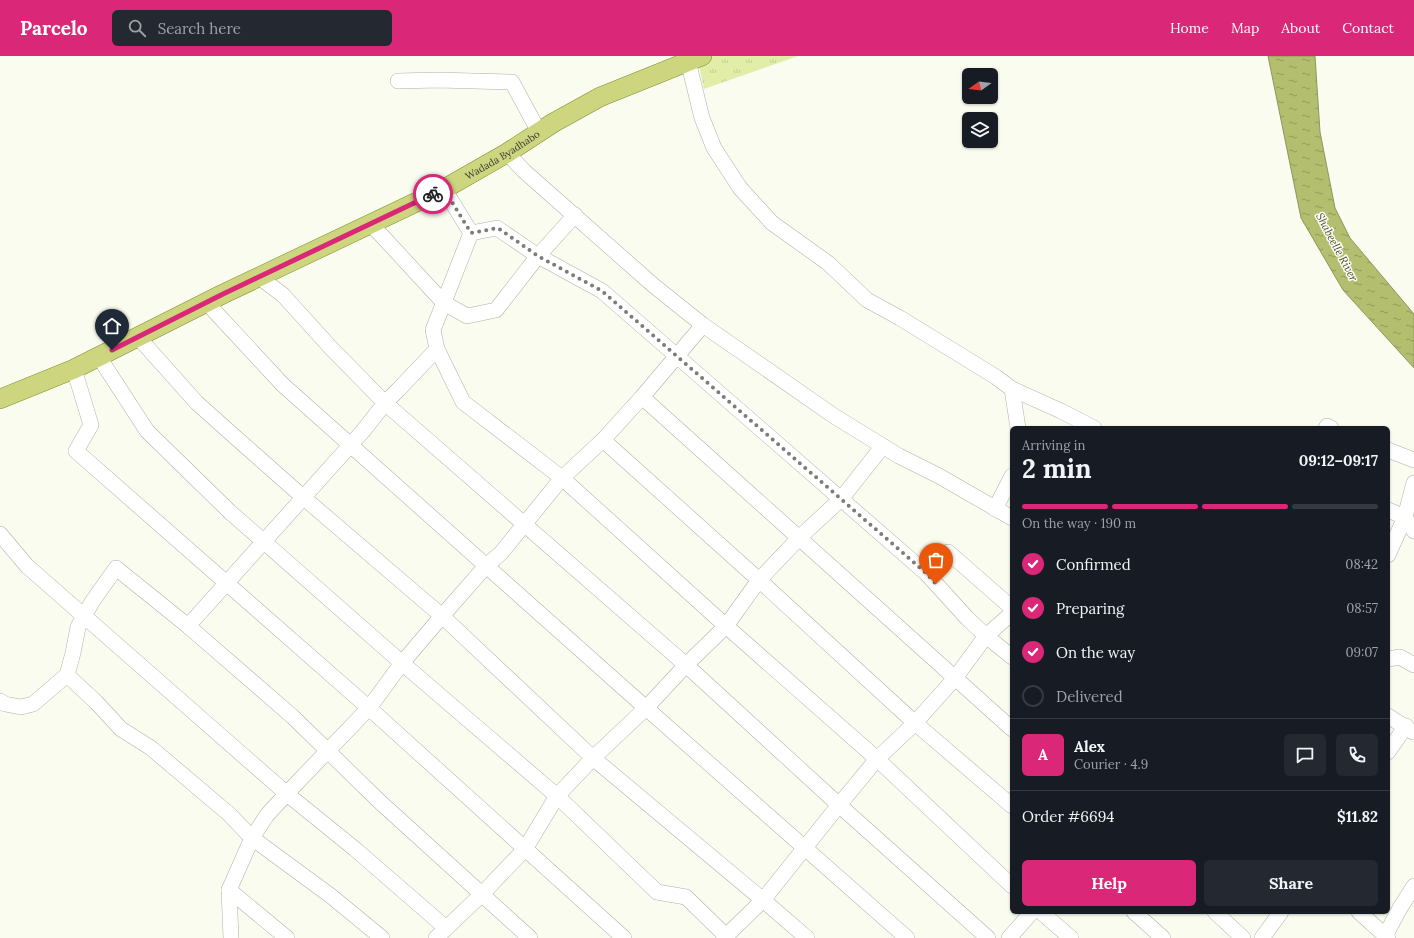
<!DOCTYPE html>
<html lang="en">
<head>
<meta charset="utf-8">
<style>
	:root { --surface:#171b24; --page:#242831; --text:#f1f3f6; --muted:#9ea1a6; --line:#363941; --accent:#db2777 }
	body { margin:0; font-family:Lora,serif; background:var(--page); color:var(--text); height:100vh; display:flex; flex-direction:column; font-size:15px; white-space:nowrap }
	* { box-sizing:border-box; margin:0 }
	p { font-size:13px; color:var(--muted) }
	.icon { flex:none; width:22px; height:22px; fill:none; stroke:currentColor; stroke-width:2; stroke-linecap:round; stroke-linejoin:round }
	.map { position:relative; flex:1; overflow:hidden }
	.side { position:absolute; left:1010px; top:370px; width:380px; height:488px; display:flex; flex-direction:column; background:var(--surface); border-radius:6px; box-shadow:0 1px 3px #0004 }
	.side>* { flex:none }
	.needle { width:26px; rotate:255deg }
	.tools { position:absolute; left:962px; top:12px; display:grid; gap:8px }
	.tools a { display:grid; place-items:center; width:36px; height:36px; border-radius:6px; background:var(--surface); box-shadow:0 1px 3px #0004; font-size:20px }
	.pin { position:absolute; display:grid; place-items:center; width:34px; height:34px; color:#fff; margin:-41px -17px; border-radius:50% 50% 50% 0; rotate:-45deg; box-shadow:0 0 4px #0007 }
	.pin .icon { rotate:45deg }
	.courier { position:absolute; display:grid; place-items:center; width:40px; height:40px; margin:-20px; border:3px solid #db2777; border-radius:50%; background:#fff; color:#222; box-shadow:0 1px 5px #0007 }
	.overview em { font-style:normal; font-weight:800 }
	.overview div { display:flex; flex-direction:column-reverse }
	.overview { display:flex; align-items:center; justify-content:space-between; height:68px; padding:0 12px }
	h1 { font-size:26px; font-weight:800; line-height:30px }
	.bar { display:grid; grid-template-columns:repeat(4,1fr); gap:6px 4px; align-content:center; height:48px; padding:0 12px }
	.bar i { height:5px; border-radius:3px; background:var(--line) }
	.bar .on { background:var(--accent) }
	.bar p { grid-column:span 4 }
	.line { display:flex; align-items:center; gap:10px; padding:0 12px; border-top:1px solid var(--line) }
	.line div { flex:1 }
	.round { display:grid; place-items:center; flex:none; width:42px; height:42px; border-radius:6px; background:var(--page) }
	ol { padding:0 12px; list-style:none }
	li { display:flex; align-items:center; gap:12px; height:44px }
	li p { margin-inline-start:auto }
	li .icon { padding:4px; border-radius:50%; background:var(--accent); color:#fff; stroke-width:4 }
	li:last-child { color:var(--muted) }
	li i { width:22px; height:22px; border:2px solid var(--line); border-radius:50% }
	.cta { display:flex; gap:8px; margin-top:auto; padding:8px 12px }
	.cta a { flex:1; height:46px; border-radius:6px; background:var(--accent); color:#fff; font-size:16px; font-weight:800; line-height:46px; text-align:center }
	.cta a+a { background:var(--page); color:var(--text) }
	header { display:flex; align-items:center; gap:24px; box-sizing:border-box; height:56px; padding:0 20px; background:var(--accent); color:#fff }
	header strong { font-size:19px }
	nav { display:flex; gap:22px; margin-inline-start:auto; font-size:14px }
	.search { width:280px; height:36px; background:var(--page); display:flex; align-items:center; gap:10px; box-sizing:border-box; padding:0 14px; border-radius:6px; color:var(--muted); font-size:15px }
	.map>svg:first-child { display:block }
</style>
</head>
<body>
<header>
<strong>Parcelo</strong>
<div class="search"><svg class="icon" aria-label="search" viewBox="0 0 24 24"><circle cx="10" cy="10" r="6"/><path d="M15 15l6 6"/></svg>Search here</div>
<nav><a>Home</a><a>Map</a><a>About</a><a>Contact</a></nav>
</header>
<div class="map">
<svg width="1414" height="882" viewBox="0 0 1414 882">
	<defs>
		<pattern id="grass-tufts" width="24" height="20" patternUnits="userSpaceOnUse"><rect width="24" height="20" fill="#e2eda8"/><path d="M3 7l-1-3M5 7V3M7 7l1-3M15 17l-1-3M17 17v-4M19 17l1-3" fill="none" stroke="#c3cc91"/></pattern>
		<pattern id="water-ripples" width="26" height="14" patternUnits="userSpaceOnUse"><rect width="26" height="14" fill="#b3be6f"/><path d="M2 4q2-2 4 0t4 0M15 11q2-2 4 0t4 0" fill="none" stroke="#939b5c"/></pattern>
	</defs>
	<rect width="100%" height="100%" fill="#fafcf0"/>
	<polygon fill="url(#grass-tufts)" points="697,0 798,0 704,33"/>
	<polygon fill="url(#water-ripples)" stroke="#8e965e" points="1268,0 1315,0 1320,76 1335,152 1350,182 1414,258 1414,312 1343,234 1301,162"/>
	<g fill="none" stroke-linecap="round" stroke-linejoin="round">
		<defs>
			<g id="minor">
				<polyline points="688,5 702,62 714,92 740,132 772,167 828,207 867,244 900,262 996,321 1012,333 1061,355 1094,372"/>
				<polyline points="398,25 438,24 512,26 539,76"/>
				<polyline points="507,97 524,115 653,229 703,269 834,360 899,400 939,420 1012,462"/>
				<polyline points="444,133 471,177 433,274 437,293 463,346 562,422 726,570 877,703 1012,830"/>
				<polyline points="371,168 444,247 467,260 496,254 538,200 575,159"/>
				<polyline points="471,177 497,172 538,200 602,235 926,517 967,562 986,580 1012,601"/>
				<polyline points="259,221 283,239 331,292 385,347 686,609 839,749 988,882"/>
				<polyline points="206,246 283,329 646,652 907,882"/>
				<polyline points="138,281 197,347 234,380 304,442 442,560 593,702 763,844 807,882"/>
				<polyline points="99,301 147,375 230,456 402,607 557,740 657,836 686,841 726,880"/>
				<polyline points="74,313 91,369 76,395 369,652 624,882"/>
				<polyline points="1012,333 1018,372"/>
				<polyline points="642,341 1012,673"/>
				<polyline points="1326,372 1327,370 1331,372"/>
				<polyline points="603,384 759,524 915,667 1012,750"/>
				<polyline points="1388,394 1414,404"/>
				<polyline points="995,453 1012,420"/>
				<polyline points="1388,454 1405,461 1414,475"/>
				<polyline points="0,478 27,510 84,560 287,738 355,793 446,872"/>
				<polyline points="1388,499 1405,461 1414,427"/>
				<polyline points="926,517 948,496 1012,552"/>
				<polyline points="188,570 363,375 385,347 398,334 437,293"/>
				<polyline points="1388,603 1400,601 1414,609"/>
				<polyline points="67,619 96,646 121,673 151,692 229,758 252,782 331,840 382,882"/>
				<polyline points="0,645 5,648 21,651 33,648 67,619 73,597 78,571 92,546 116,512 188,570 293,661 379,745 530,882"/>
				<polyline points="1388,660 1413,676"/>
				<polyline points="1388,696 1406,670"/>
				<polyline points="229,834 287,882"/>
				<polyline points="1041,856 1071,882"/>
				<polyline points="1134,856 1163,882"/>
				<polyline points="1215,856 1243,882"/>
				<polyline points="1359,856 1388,882"/>
				<polyline points="231,882 229,834 252,782 267,759 291,733 369,652 402,607 442,560 486,510 501,497 562,422 603,384 642,341 703,269"/>
				<polyline points="436,882 482,838 525,793 557,740 593,702 646,652 686,609 726,570 759,524 800,481 841,443 883,390"/>
				<polyline points="724,882 763,844 839,749 877,703 915,667 955,622 986,580 1012,557"/>
				<polyline points="1009,882 1032,856"/>
				<polyline points="1262,882 1281,856"/>
				<polyline points="1384,882 1400,852 1414,830"/>
			</g>
			<g id="major">
				<path id="s1" d="M0,343L74,313L223,238L444,133L507,97L553,67L600,41L702,0"/>
			</g>
		</defs>
		<use href="#minor" stroke="#aeb1a6" stroke-width="16"/>
		<use href="#major" stroke="#838d2d" stroke-width="20"/>
		<use href="#minor" stroke="#fff" stroke-width="15"/>
		<use href="#major" stroke="#cdd67e" stroke-width="19"/>
	</g>
	<g fill="none" stroke-linecap="round" stroke-linejoin="round">
		<polyline stroke="#7c7d76" stroke-width="4" stroke-dasharray="0 7.2" points="433,138 444,133 471,177 498,172 538,200 602,235 926,517 936,528"/>
		<polyline stroke="#db2777" stroke-width="5" points="112,294 223,238 433,138"/>
	</g>
	<g text-anchor="middle" dominant-baseline="central" stroke-width="3" stroke-linejoin="round" paint-order="stroke">
		<g font-size="10" fill="#383935" stroke="#fff">
			<text stroke="none"><textPath href="#s1" startOffset="559">Wadada Byadhabo</textPath></text>
		</g>
		<g font-size="11" font-style="italic" fill="#484e13" stroke="#fff">
			<text transform="translate(1337 191) rotate(62)">Shabeelle River</text>
		</g>
	</g>
</svg>
<div class="tools">
<a><svg class="needle" viewBox="-14 -14 28 28"><path d="M0-13l5 13h-10z" fill="#e53935"/><path d="M0 13l5-13h-10z" fill="#9ea1a6"/></svg></a>
<a><svg class="icon" aria-label="layers" viewBox="0 0 24 24"><path d="M12 4l9 5-9 5-9-5zM3 14l9 5 9-5"/></svg></a>
</div>
<div class="pin" style="left:936px;top:528px;background:#ea580c"><svg class="icon" aria-label="bag" viewBox="0 0 24 24"><path d="M5 8h14l-1 12H6zM9 8a3 3 0 0 1 6 0"/></svg></div>
<div class="pin" style="left:112px;top:294px;background:#1f2937"><svg class="icon" aria-label="home" viewBox="0 0 24 24"><path d="M3 11l9-7 9 7M6 9v11h12V9"/></svg></div>
<div class="courier" style="left:433px;top:138px"><svg class="icon" aria-label="bike" viewBox="0 0 24 24"><circle cx="6" cy="16" r="4"/><circle cx="18" cy="16" r="4"/><path d="M6 16l4-8h5l3 8M10 8l3 8H6M13 5h3"/></svg></div>
<section class="side">
<div class="overview"><div><h1>2 min</h1><p>Arriving in</p></div><em>09:12–09:17</em></div>
<div class="bar"><i class="on"></i><i class="on"></i><i class="on"></i><i></i><p>On the way · 190 m</p></div>
<ol>
<li><svg class="icon" aria-label="check" viewBox="0 0 24 24"><path d="M5 12l5 5 9-10"/></svg>Confirmed<p>08:42</p></li>
<li><svg class="icon" aria-label="check" viewBox="0 0 24 24"><path d="M5 12l5 5 9-10"/></svg>Preparing<p>08:57</p></li>
<li><svg class="icon" aria-label="check" viewBox="0 0 24 24"><path d="M5 12l5 5 9-10"/></svg>On the way<p>09:07</p></li>
<li><i></i>Delivered</li>
</ol>
<div class="line" style="height:72px"><b class="round" style="background:var(--accent);color:#fff">A</b><div><b>Alex</b><p>Courier · 4.9</p></div><a class="round"><svg class="icon" aria-label="chat" viewBox="0 0 24 24"><path d="M4 5h16v11H9l-5 4z"/></svg></a><a class="round"><svg class="icon" aria-label="phone" viewBox="0 0 24 24"><path d="M5 4h4l2 5-3 2q2 4 5 5l2-3 5 2v4C11 20 4 13 5 4z"/></svg></a></div>
<div class="line" style="height:52px"><div>Order #6694</div><b>$11.82</b></div>
<div class="cta"><a>Help</a><a>Share</a></div>
</section>
</div>
</body>
</html>
